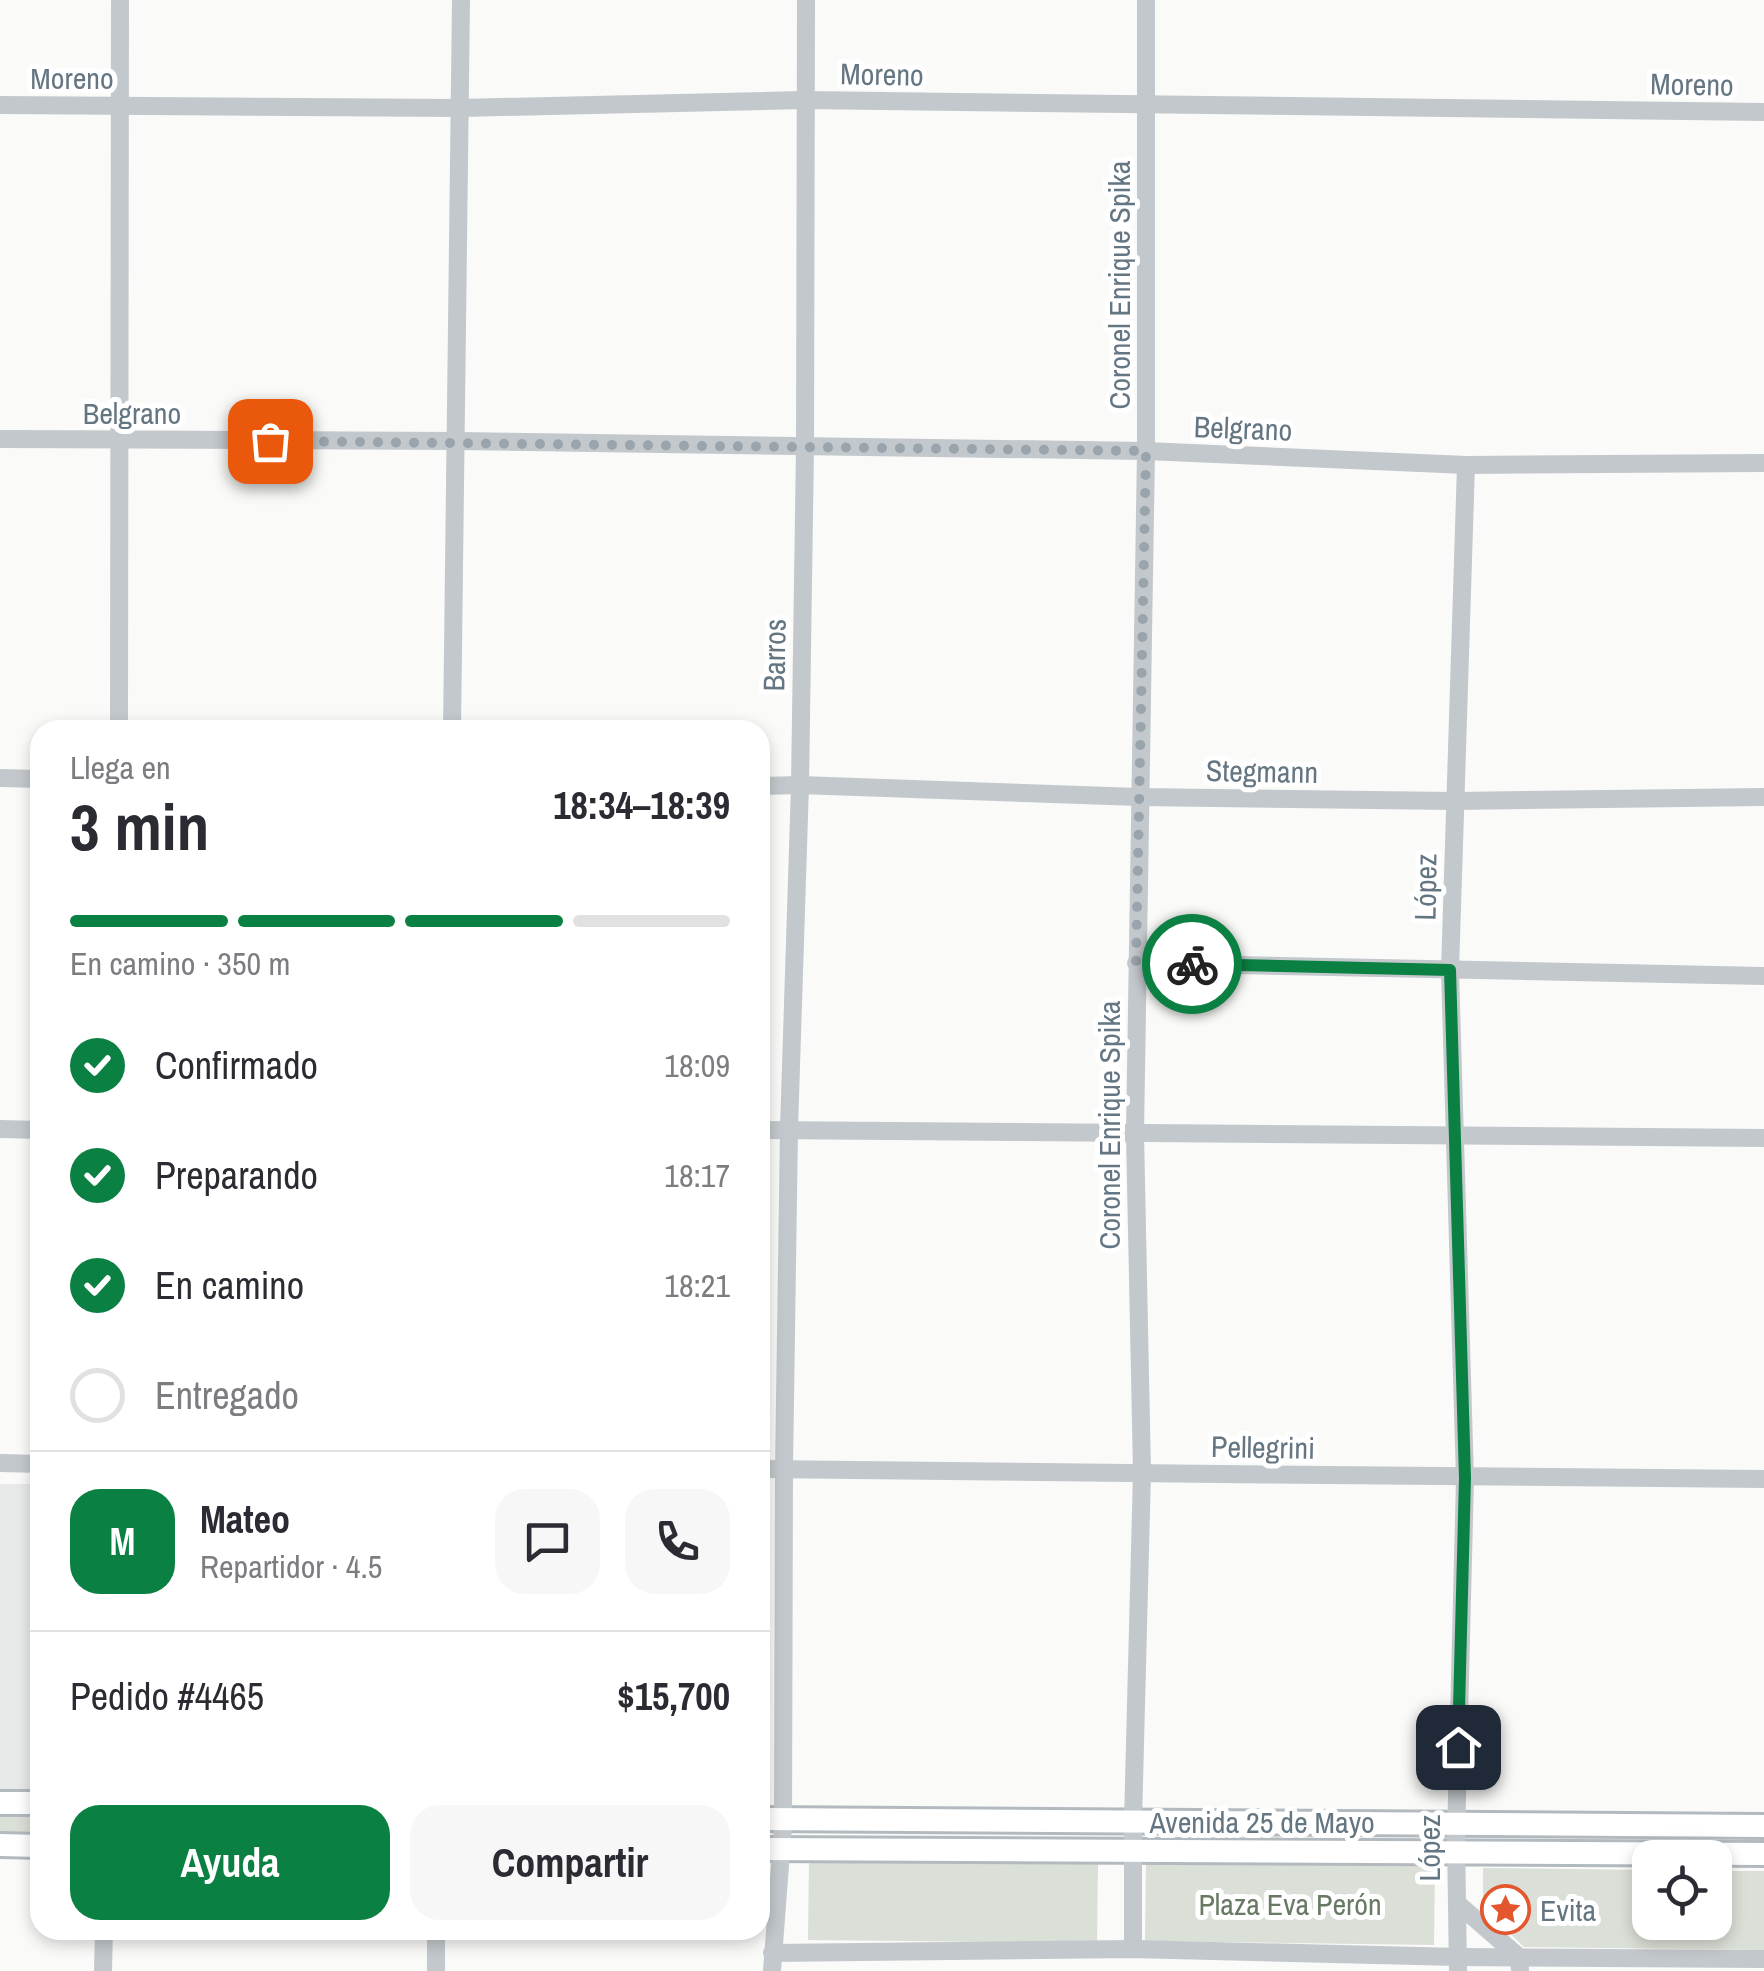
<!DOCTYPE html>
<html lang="es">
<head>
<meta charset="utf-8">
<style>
	:root { --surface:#fff; --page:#f7f7f7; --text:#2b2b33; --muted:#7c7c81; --line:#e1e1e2; --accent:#0b8043 }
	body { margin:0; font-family:"Archivo Narrow",sans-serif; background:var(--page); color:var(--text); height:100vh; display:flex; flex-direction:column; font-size:38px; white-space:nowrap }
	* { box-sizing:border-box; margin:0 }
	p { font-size:32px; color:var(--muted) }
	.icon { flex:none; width:55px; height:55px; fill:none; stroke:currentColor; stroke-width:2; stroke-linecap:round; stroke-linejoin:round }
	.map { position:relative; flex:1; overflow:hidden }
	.drawer { position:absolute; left:30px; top:720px; width:740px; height:1220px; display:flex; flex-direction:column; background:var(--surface); border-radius:30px; box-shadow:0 5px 15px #0003 }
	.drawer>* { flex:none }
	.tools { position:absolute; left:1632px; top:1840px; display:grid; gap:20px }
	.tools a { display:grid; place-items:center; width:100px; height:100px; border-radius:20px; background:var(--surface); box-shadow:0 5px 15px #0003; font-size:50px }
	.pin { position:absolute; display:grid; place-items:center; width:85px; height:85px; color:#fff; margin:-42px; border-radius:20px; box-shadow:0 5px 15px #0006 }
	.courier { position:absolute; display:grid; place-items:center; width:100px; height:100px; margin:-50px; border:8px solid #0b8043; border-radius:50%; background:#fff; color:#222; box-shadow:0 2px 12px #0007 }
	.summary em { font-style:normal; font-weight:700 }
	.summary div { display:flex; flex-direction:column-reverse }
	.summary { display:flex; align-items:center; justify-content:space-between; height:170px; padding:0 40px }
	h1 { font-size:65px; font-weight:700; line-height:75px }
	.bar { display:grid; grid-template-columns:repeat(4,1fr); gap:15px 10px; align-content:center; height:120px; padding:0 40px }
	.bar i { height:12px; border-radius:8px; background:var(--line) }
	.bar .current { background:var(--accent) }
	.bar p { grid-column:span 4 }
	.line { display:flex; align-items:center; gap:25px; padding:0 40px; border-top:2px solid var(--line) }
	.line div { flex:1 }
	.round { display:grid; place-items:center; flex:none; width:105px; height:105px; border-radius:30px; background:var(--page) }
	ol { padding:0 40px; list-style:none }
	li { display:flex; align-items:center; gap:30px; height:110px }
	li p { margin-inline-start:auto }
	li .icon { padding:10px; border-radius:50%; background:var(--accent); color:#fff; stroke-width:4 }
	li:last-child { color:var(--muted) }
	li i { width:55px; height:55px; border:5px solid var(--line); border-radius:50% }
	.cta { display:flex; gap:20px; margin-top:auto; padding:20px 40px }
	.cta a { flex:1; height:115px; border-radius:30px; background:var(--accent); color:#fff; font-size:40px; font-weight:700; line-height:115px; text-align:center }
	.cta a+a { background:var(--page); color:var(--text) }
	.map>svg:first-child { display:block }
</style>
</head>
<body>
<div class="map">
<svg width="1764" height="1971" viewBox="0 0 1764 1971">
	<rect width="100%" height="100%" fill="#fafaf8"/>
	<rect fill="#e8e9e9" x="0" y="1484" width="40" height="309"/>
	<g fill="#dadfd7">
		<rect x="0" y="1815" width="40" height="17"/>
		<polygon points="809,1861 1098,1864 1097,1943 808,1940"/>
		<polygon points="1146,1862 1435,1866 1434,1945 1145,1941"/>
		<polygon points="1483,1868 1650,1870 1650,1922 1715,1922 1715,1871 1764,1871 1764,1950 1524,1947 1483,1907"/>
	</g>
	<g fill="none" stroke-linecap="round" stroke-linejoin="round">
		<defs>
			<g id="secondary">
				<polyline points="0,1803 40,1803"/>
				<polyline points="760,1819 1764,1826"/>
				<polyline points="0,1845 40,1846"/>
				<polyline points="760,1849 1764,1854"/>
			</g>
		</defs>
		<use href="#secondary" stroke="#b3babf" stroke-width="28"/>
		<g stroke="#c3c8cc" stroke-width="18">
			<polyline points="0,105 460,108 804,100 1764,112"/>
			<polyline points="0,439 457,441 1146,451 1466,465 1764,463"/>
			<polyline points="119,730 120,0"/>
			<polyline points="452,730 461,0"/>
			<polyline points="0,778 40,779"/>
			<polyline points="760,786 800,785 1139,797 1454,801 1764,797"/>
			<polyline points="1136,963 1764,976"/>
			<polyline points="0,1129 40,1130"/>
			<polyline points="760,1130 1764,1138"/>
			<polyline points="0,1463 40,1464"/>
			<path d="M760,1469C1095,1471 1429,1478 1764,1479"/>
			<polyline points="1457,1903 1519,1957 1520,1971"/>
			<polyline points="436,1930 436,1971"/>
			<polyline points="1133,1949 1133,1822 1142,1472 1135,1133 1146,451 1146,0"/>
			<polyline points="772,1953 1133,1949 1458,1957 1764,1959"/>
			<polyline points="103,1971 104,1930"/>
			<polyline points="772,1971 783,1826 784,1469 789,1129 800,785 805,447 806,0"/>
			<polyline points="1458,1971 1456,1837 1465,1479 1450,971 1466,465"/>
		</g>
		<use href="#secondary" stroke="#fff" stroke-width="22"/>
	</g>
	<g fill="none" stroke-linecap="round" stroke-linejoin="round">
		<polyline stroke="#99a4ac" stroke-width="10" stroke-dasharray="0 18" points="270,441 1146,451 1136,962 1192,964"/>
		<polyline stroke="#0b8043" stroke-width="12" points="1192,964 1450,970 1465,1478 1458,1747"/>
	</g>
	<defs>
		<symbol id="sight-ring" viewBox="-11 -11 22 22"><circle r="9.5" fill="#fff" stroke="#e4572e" stroke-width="1.5"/><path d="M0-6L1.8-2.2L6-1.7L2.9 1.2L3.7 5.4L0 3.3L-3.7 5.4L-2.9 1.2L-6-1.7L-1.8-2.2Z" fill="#e4572e"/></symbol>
	</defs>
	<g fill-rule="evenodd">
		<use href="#sight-ring" x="1478" y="1882" width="55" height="55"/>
	</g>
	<g text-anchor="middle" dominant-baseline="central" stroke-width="10" stroke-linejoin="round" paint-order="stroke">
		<g font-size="30" fill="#657683" stroke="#fff">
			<text transform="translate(882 74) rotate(1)">Moreno</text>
			<text x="72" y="78">Moreno</text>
			<text transform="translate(1692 84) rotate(1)">Moreno</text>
			<text transform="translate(1119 285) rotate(-90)">Coronel Enrique Spika</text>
			<text x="132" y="413">Belgrano</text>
			<text transform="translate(1243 428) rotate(2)">Belgrano</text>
			<text transform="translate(774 655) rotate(-89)">Barros</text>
			<text transform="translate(1262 771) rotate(1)">Stegmann</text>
			<text transform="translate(1425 887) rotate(-89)">López</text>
			<text transform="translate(1109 1125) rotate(-90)">Coronel Enrique Spika</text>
			<text transform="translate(1263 1447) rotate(1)">Pellegrini</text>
			<text x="1262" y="1822">Avenida 25 de Mayo</text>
			<text transform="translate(1429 1848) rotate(-90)">López</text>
		</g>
		<g font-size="30" fill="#687a64" stroke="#fff">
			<text x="1290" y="1904">Plaza Eva Perón</text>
		</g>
		<g font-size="30" fill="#657683" stroke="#fff" text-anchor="start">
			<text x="1540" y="1910">Evita</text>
		</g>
	</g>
</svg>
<div class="tools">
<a><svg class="icon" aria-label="locate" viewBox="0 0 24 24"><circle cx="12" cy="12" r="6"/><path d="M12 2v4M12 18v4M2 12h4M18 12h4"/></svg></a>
</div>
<div class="pin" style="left:270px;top:441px;background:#ea580c"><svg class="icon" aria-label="bag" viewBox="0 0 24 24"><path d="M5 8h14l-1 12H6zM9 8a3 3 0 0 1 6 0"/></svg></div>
<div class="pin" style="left:1458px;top:1747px;background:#1f2937"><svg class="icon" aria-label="home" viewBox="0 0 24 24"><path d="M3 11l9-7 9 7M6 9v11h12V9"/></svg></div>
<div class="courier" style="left:1192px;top:964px"><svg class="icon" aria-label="bike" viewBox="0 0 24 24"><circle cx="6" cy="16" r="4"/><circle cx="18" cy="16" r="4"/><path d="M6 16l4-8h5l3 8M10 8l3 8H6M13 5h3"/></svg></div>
<section class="drawer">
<div class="summary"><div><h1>3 min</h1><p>Llega en</p></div><em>18:34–18:39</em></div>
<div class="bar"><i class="current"></i><i class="current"></i><i class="current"></i><i></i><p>En camino · 350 m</p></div>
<ol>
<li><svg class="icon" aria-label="check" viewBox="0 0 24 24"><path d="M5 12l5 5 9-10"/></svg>Confirmado<p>18:09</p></li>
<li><svg class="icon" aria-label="check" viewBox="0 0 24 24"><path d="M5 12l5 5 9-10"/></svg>Preparando<p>18:17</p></li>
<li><svg class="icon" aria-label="check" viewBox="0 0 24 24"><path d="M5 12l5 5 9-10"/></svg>En camino<p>18:21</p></li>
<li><i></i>Entregado</li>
</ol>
<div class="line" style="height:180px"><b class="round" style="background:var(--accent);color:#fff">M</b><div><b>Mateo</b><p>Repartidor · 4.5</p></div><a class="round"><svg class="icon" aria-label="chat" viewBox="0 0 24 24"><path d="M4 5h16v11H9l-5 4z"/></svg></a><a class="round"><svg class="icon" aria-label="phone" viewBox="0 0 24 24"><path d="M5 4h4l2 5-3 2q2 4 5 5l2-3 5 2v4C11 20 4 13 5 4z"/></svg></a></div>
<div class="line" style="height:130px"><div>Pedido #4465</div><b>$15,700</b></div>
<div class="cta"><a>Ayuda</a><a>Compartir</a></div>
</section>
</div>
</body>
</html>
